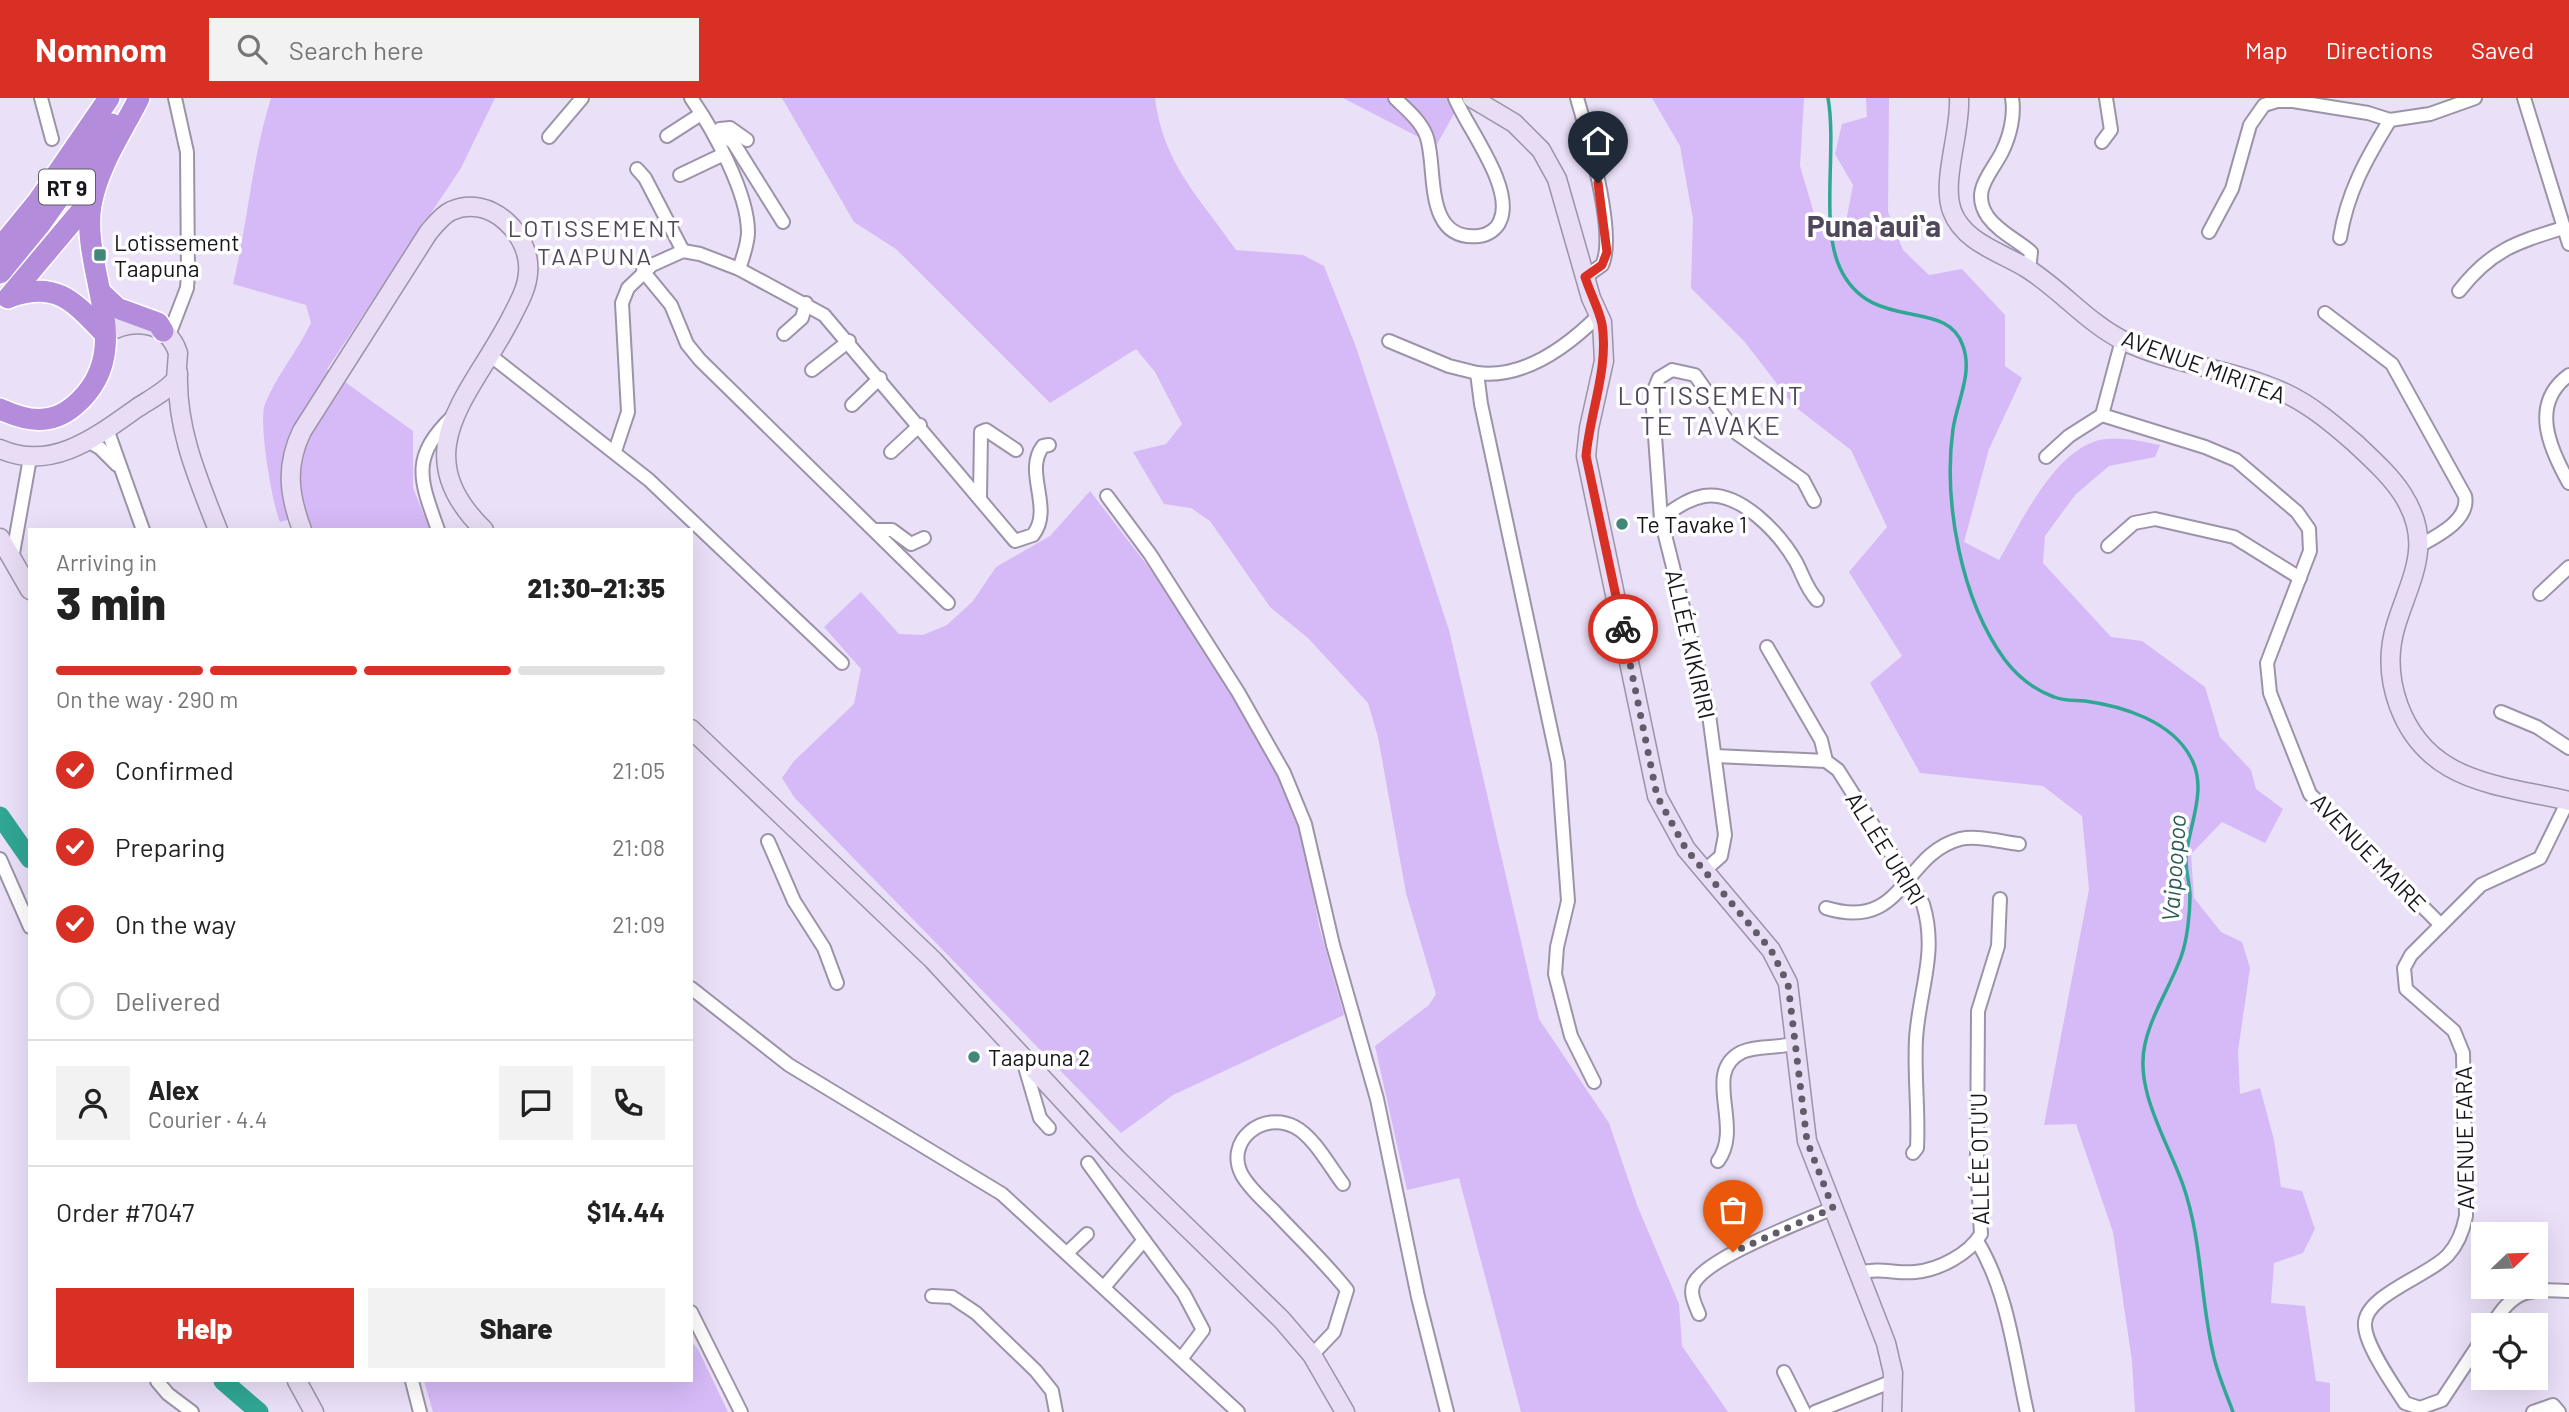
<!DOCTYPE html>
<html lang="en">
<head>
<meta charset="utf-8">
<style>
	:root { --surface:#fff; --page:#f2f2f2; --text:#222; --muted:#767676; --line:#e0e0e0; --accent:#d93025 }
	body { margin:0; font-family:Barlow,sans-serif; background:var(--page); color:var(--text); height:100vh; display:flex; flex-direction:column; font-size:26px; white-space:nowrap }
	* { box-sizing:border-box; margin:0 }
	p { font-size:23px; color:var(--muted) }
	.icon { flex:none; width:38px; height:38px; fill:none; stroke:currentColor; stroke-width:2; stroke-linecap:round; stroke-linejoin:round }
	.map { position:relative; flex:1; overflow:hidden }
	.drawer { position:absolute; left:28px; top:430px; width:665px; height:854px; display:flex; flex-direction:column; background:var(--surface); border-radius:0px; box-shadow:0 7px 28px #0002 }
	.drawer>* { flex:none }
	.needle { width:46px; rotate:67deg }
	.controls { position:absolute; left:2471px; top:1124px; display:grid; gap:14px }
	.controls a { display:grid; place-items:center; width:77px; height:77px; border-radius:0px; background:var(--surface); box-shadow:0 7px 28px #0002; font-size:35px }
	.pin { position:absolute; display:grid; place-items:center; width:60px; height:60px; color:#fff; margin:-72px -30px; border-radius:50% 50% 50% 0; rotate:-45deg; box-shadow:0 0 7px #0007 }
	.pin .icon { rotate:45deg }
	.courier { position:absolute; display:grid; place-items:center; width:70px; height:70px; margin:-35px; border:5px solid #d93025; border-radius:50%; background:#fff; color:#222; box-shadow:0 2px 9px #0007 }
	.summary em { font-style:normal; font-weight:800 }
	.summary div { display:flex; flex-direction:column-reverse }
	.summary { display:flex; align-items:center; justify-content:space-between; height:119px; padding:0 28px }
	h1 { font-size:46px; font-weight:800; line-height:52px }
	.bar { display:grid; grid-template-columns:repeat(4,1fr); gap:10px 7px; align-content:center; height:84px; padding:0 28px }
	.bar i { height:9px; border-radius:5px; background:var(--line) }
	.bar .on { background:var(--accent) }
	.bar p { grid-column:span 4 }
	.line { display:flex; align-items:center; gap:18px; padding:0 28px; border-top:2px solid var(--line) }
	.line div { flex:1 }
	.round { display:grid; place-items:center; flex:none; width:74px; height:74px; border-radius:0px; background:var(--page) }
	ol { padding:0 28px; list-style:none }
	li { display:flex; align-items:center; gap:21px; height:77px }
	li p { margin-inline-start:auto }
	li .icon { padding:7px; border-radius:50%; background:var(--accent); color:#fff; stroke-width:4 }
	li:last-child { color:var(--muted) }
	li i { width:38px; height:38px; border:4px solid var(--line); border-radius:50% }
	.action { display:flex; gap:14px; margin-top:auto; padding:14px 28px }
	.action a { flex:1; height:80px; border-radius:0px; background:var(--accent); color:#fff; font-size:28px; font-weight:800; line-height:80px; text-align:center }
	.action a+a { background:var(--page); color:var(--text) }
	header { display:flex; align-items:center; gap:42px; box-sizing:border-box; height:98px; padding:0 35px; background:var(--accent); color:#fff }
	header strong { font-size:33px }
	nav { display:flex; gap:38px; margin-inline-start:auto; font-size:24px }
	.search { width:490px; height:63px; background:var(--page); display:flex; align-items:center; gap:18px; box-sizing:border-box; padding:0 24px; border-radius:0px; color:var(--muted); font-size:26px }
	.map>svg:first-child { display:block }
</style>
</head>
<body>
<header>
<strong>Nomnom</strong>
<div class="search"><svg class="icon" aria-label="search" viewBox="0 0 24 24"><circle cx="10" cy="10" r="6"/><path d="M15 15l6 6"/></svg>Search here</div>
<nav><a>Map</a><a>Directions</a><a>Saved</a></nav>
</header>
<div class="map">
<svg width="2569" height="1314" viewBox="0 0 2569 1314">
	<rect width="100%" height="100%" fill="#eae0f8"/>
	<g fill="#d6baf7">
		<path d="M271,0H495L461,70L327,271L413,333V390L430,432H313L306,417L280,424C272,405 258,323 265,306C275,280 298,252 311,225L306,207L233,186C248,124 252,60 271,0Z"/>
		<path d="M782,0H1155C1163,66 1200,100 1236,152L1303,157L1324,168L1356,249L1449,532L1539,921L1609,1025L1637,1107L1679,1206L1682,1248L1728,1314H1521L1459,1080L1407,1092L1375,948L1429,907L1436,896L1406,795L1378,639L1368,605L1308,540L1270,509L1210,423L1191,410L1164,406L1133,354L1166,346L1182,326L1155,274L1136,251L1050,305L896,151L854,124Z"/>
		<polygon points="1343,0 1458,0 1461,3 1436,48"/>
		<path d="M1652,0H1804L1800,68L1818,129L1844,134L1853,87L1835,56L1842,26L1867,19L1866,0H1889L1888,114L1903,152L1929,177L1962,171L2005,217V268L2022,280L1989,351L1964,444L1999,462C2021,425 2052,357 2096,343C2117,337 2139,343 2160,347L2155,359L2109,368L2075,397L2045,438L2043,465L2111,539L2142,543L2205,589L2220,639L2251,672L2256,691L2283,711L2265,745L2222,724L2191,756L2194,800L2221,834L2242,844L2250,870L2238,953L2240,996L2260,990L2274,1042L2281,1089L2302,1093L2315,1131L2303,1155L2274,1165L2271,1205L2305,1208L2316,1283L2330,1285V1314H2135L2132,1263L2113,1134L2076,1026L2044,1027L2089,791L2082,718L2043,688L1920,675L1870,585L1902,558L1849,474L1887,429L1851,352L1794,308L1744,243L1691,190L1693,121L1680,48Z"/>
		<polygon points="1090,393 1157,480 1213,563 1281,683 1301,727 1319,828 1344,917 1173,997 1121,1035 794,699 782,680 794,663 854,606 861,571 824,529 861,494 899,536 923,537 947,527 973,503 996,469 1050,438"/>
		<polygon points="691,1243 698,1251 728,1314 433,1314 424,1283 691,1283"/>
	</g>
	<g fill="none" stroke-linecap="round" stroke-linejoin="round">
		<path stroke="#30a694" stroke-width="3.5" d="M1828,0C1837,50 1820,128 1840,170C1871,237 1947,198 1963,248C1973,275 1957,304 1953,331C1943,404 1961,502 2005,562C2018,579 2035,592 2054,599C2064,603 2074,602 2085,603C2122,608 2172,623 2191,660C2208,691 2189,727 2186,759C2185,772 2190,785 2190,798C2190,816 2187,843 2181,859C2170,889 2152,915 2145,946C2134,992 2168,1044 2183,1087C2202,1141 2200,1199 2213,1255C2217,1275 2226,1295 2233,1314"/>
		<g stroke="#30a694" stroke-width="19">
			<polyline points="0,718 30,761"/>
			<polyline points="223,1283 259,1314"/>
		</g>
		<defs>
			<g id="street">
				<polyline points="41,0 52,41"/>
				<path d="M691,0C713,31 748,95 748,134C748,146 743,159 739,171"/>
				<path d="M1395,0C1406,11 1420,22 1426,37C1438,66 1421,144 1479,138C1488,137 1497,131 1500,123C1515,90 1467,30 1455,0"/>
				<path d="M1577,0C1587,34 1617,137 1602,167L1585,179"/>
				<path d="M2012,0C2015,17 2010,38 2002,54C1991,76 1970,93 1988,119C1999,134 2017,142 2031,154L2029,172"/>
				<polyline points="2524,0 2569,146"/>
				<polyline points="718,36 733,44 783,124"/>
				<polyline points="718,36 720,31 730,30 747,42"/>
				<polyline points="667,38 701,16"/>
				<polyline points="549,39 582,0"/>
				<polyline points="2102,44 2111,32 2106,0"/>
				<polyline points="637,71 645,80 683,153"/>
				<polyline points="680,77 722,57"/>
				<polyline points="2209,134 2232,91 2250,27 2264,7 2277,3 2293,3 2368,15 2390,22 2430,16 2475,0"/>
				<path d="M2340,140C2347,95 2366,61 2390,22"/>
				<polyline points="643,173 671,207 687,246 700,262 948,505"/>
				<path d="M2459,193C2491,152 2515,145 2563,130"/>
				<path d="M2325,215L2392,266L2465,398C2470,422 2437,438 2419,448"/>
				<polyline points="784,236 802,220 806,205"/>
				<polyline points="169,237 187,190 188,175 187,54 175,0"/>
				<polyline points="2122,242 2102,317 2205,349 2236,362 2297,414 2309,431 2310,453 2267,565 2270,595 2310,696 2441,827"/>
				<polyline points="1389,243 1449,268 1477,275"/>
				<polyline points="491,258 649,382 842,565"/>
				<polyline points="812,272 849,243"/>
				<path d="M2569,277C2529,306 2550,351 2569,385"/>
				<polyline points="852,307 880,280"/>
				<polyline points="107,331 143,432"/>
				<polyline points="88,343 100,350 117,367"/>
				<path d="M615,353L628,314L622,205L628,190L652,167L683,153L700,156L739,171L824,217L1015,443L1033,437C1054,410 1023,374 1043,348L1049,347"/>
				<polyline points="891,354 920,327"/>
				<polyline points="2046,359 2069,338 2102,317"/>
				<polyline points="1107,398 1150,456 1238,594 1284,675 1305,726 1333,847 1377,1001 1418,1199 1447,1314"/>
				<polyline points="980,400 981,334 986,332 1016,352"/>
				<path d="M1661,420C1675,411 1687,401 1704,398C1740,392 1780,436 1796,464C1803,477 1806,490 1817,502"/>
				<path d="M438,432C420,381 410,360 452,319"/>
				<polyline points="874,432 892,432 911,446 924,440"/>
				<polyline points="2108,448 2134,425 2155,421 2234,439 2300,480"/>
				<polyline points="12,461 30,360"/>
				<polyline points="2540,496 2569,469"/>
				<path d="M1767,549L1821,642L1826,663L1838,672L1923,806C1938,855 1919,892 1916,941C1914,977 1919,1014 1917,1050L1913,1055"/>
				<polyline points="2501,614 2537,629 2569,650"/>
				<polyline points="1715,658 1826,663"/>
				<polyline points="768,743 794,803 824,850 837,885"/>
				<polyline points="0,761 30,829"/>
				<polyline points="1704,773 1721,758 1725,737 1708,609 1661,421 1652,297 1659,280 1672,272 1695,277 1735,334 1803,382 1814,403"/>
				<path d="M1826,810C1905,834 1901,757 1960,741C1978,737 2001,744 2019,746"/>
				<polyline points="691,890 789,967 1002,1096 1238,1314"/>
				<polyline points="1023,962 1040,1020 1049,1030"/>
				<path d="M1594,984L1571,938L1555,876L1557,849L1568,803L1558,665L1481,306L1477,275C1524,281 1568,248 1599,217"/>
				<path d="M1718,1063C1744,1028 1701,974 1742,954C1758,947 1778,951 1795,945"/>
				<polyline points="1088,1065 1144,1142 1104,1189"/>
				<polyline points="1144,1142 1184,1196 1203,1232 1181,1261"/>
				<path d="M1977,1143C2008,1194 2014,1256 2027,1314"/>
				<polyline points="1067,1155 1087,1136"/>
				<path d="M1860,1175C1879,1169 1896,1176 1915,1174C1939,1172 1969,1156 1981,1136L1977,1061L1978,913L1998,848L2000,801"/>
				<polyline points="932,1198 952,1199 976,1215 1036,1273 1052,1293 1056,1314"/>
				<polyline points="691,1214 741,1314"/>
				<path d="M1699,1216C1695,1206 1689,1195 1694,1185C1708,1159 1804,1123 1833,1110"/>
				<path d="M2492,1227C2514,1191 2528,1191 2569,1193"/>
				<path d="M2483,1240L2442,1302L2420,1310L2405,1305C2393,1287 2366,1248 2365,1228C2362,1198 2429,1178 2448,1157C2458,1146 2463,1133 2466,1118L2463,955L2454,933L2406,891L2404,870L2411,857L2481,787L2540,760L2568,703"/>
				<path d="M1312,1257L1334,1234L1347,1192C1325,1164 1298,1139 1274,1113C1263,1102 1250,1091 1242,1077C1224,1043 1263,1012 1295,1029C1314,1039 1330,1069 1343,1086"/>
				<polyline points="1784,1274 1804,1314"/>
				<polyline points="157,1283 168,1296 192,1314"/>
				<polyline points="412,1283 420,1314"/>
				<polyline points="1815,1314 1893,1283"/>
				<polyline points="2533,1314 2553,1307 2559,1314"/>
			</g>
			<g id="secondary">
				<polyline points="1472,0 1514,25 1541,52 1557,81 1591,200 1602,224 1604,263 1589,330 1586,358 1657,698 1686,751 1771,852 1788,885 1807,1043 1886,1245 1893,1275 1892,1314"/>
				<path d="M1959,0C1961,34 1941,83 1952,113C1964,145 2001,154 2028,171C2061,192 2089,226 2124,243C2174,267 2234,271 2285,295C2311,307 2333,326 2355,345C2372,361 2391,378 2403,397C2434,446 2411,479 2396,527C2380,579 2401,641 2449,669C2483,689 2531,694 2569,703"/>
				<path d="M178,275C176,331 198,381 218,432"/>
				<path d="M0,351C52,374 96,339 137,310C149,302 167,293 176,281L178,255C168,222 131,220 105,236"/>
				<path d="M302,432C289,397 285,368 302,333L428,135C435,127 441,118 451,113C490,95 532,137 528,175C527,191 518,206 511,220C471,298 403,353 484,432"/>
				<polyline points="0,440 30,492"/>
				<polyline points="691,631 933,862 1117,1061 1282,1222 1312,1257 1345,1314"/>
				<polyline points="297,1283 314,1314"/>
			</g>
			<g id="highway">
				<polyline points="0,150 39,102 109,0"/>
				<polyline points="0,175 41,125 112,26"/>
				<polyline points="100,194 117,210 158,225 163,233"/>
				<path d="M10,199C57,182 74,204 105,236"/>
				<polyline points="8,200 92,100"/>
				<path d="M0,311C27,323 50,328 74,308C140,253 80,174 91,107C98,68 122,34 139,0"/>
			</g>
		</defs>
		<use href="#street" stroke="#9d93a9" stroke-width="16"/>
		<use href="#secondary" stroke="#9d93a9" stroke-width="21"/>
		<use href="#highway" stroke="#fff" stroke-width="24"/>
		<use href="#street" stroke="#fff" stroke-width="12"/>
		<use href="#secondary" stroke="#e8ddf4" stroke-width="18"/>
		<use href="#highway" stroke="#b38ddc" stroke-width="21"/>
	</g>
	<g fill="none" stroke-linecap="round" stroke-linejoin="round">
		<polyline stroke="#625c6a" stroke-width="7" stroke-dasharray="0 12.6" points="1623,531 1657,698 1686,751 1771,852 1788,886 1807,1043 1833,1110 1733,1154"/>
		<path stroke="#d93025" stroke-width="9" d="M1598,85L1607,154L1602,167L1585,179C1590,195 1599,211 1602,226C1609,270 1590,314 1586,358L1623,531"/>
	</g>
	<g fill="#43877b" stroke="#fff" stroke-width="2.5">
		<rect x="93" y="150" width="14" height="14" rx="3.5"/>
		<circle cx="1622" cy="426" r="7"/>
		<circle cx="974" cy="959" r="7"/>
	</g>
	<g text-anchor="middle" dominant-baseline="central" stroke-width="7" stroke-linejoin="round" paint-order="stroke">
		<rect fill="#fff" stroke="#5e5b61" stroke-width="2" x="39" y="71.5" width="56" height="35" rx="5"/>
		<g font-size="21" font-weight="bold" fill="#19151d">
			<text x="67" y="89">RT 9</text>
		</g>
		<g font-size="23" fill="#19151d" stroke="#fff" text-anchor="start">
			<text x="114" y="144">Lotissement<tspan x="114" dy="26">Taapuna</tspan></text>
			<text x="1636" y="426">Te Tavake 1</text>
			<text x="988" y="959">Taapuna 2</text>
		</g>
		<g font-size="23" fill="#19151d" stroke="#fff">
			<text transform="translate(2204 268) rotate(20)">AVENUE MIRITEA</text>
			<text transform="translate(1691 546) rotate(77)">ALLÉE KIKIRIRI</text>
			<text transform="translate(1886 750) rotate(58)">ALLÉE URIRI</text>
			<text transform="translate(2369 754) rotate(46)">AVENUE MAIRE</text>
			<text transform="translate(2464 1040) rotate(-91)">AVENUE FARA</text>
			<text transform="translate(1979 1061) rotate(-91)">ALLÉE OTU'U</text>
		</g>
		<g font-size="24" letter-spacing="2" fill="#50475b" stroke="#fff">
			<text x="595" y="129">LOTISSEMENT<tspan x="595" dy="28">TAAPUNA</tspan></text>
		</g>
		<g font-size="24" font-style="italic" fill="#2c5b53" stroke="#fff">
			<text transform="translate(2173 770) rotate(-86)">Vaipoopoo</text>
		</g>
		<g font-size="26" letter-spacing="2" fill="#50475b" stroke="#fff">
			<text x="1711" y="296">LOTISSEMENT<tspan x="1711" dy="30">TE TAVAKE</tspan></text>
		</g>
		<g font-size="30" font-weight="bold" fill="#50475b" stroke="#fff">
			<text x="1874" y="127">Punaʻauiʻa</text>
		</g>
	</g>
</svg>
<div class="controls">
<a><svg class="needle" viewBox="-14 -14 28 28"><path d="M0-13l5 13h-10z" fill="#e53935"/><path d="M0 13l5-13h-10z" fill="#767676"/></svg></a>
<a><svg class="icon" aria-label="locate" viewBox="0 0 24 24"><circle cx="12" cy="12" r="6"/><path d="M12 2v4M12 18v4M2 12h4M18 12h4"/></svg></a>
</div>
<div class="pin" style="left:1733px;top:1154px;background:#ea580c"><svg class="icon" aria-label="bag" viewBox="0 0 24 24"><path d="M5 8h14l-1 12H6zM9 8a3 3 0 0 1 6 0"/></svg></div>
<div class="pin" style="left:1598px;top:85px;background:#1f2937"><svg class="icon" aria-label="home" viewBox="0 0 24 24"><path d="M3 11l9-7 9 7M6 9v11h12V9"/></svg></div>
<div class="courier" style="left:1623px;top:531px"><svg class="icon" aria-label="bike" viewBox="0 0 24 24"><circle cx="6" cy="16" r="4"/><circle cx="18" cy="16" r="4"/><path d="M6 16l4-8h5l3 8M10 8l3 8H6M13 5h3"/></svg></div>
<section class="drawer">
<div class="summary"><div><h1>3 min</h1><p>Arriving in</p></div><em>21:30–21:35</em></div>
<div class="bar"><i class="on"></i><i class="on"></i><i class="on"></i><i></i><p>On the way · 290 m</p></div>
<ol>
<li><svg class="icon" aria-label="check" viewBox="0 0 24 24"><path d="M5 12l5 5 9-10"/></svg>Confirmed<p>21:05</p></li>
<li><svg class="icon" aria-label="check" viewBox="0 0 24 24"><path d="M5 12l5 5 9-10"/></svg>Preparing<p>21:08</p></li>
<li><svg class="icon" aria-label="check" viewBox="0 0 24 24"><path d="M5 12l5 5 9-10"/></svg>On the way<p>21:09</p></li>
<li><i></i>Delivered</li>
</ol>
<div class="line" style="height:126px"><a class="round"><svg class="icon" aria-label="person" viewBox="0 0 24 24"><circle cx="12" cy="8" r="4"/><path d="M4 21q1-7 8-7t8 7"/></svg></a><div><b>Alex</b><p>Courier · 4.4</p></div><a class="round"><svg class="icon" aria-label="chat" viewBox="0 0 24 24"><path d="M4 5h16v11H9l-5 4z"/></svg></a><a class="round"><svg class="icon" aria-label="phone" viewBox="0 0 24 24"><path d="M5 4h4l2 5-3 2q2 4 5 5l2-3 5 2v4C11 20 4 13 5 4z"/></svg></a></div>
<div class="line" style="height:91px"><div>Order #7047</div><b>$14.44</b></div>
<div class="action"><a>Help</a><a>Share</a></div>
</section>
</div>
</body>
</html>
